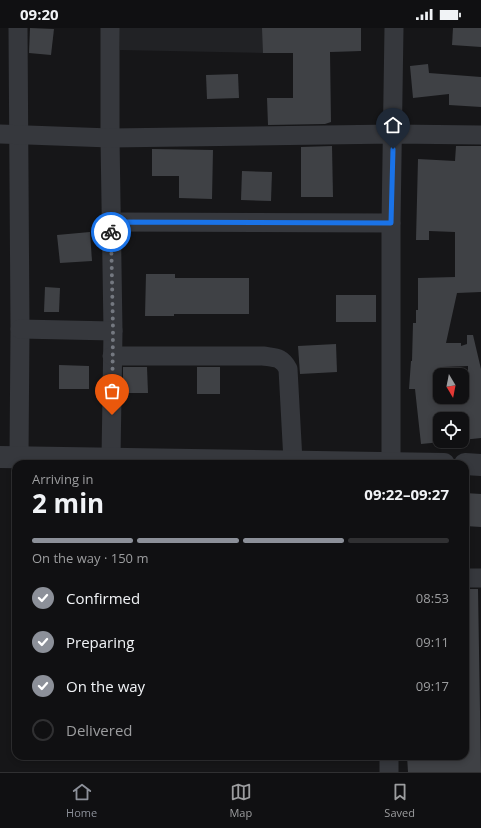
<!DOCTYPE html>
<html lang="en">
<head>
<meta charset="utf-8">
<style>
	:root { --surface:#101012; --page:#1e1e20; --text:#f1f3f6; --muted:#9c9d9f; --line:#303032; --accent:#8c9099 }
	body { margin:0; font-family:"Open Sans",sans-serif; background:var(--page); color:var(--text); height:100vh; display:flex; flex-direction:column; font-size:15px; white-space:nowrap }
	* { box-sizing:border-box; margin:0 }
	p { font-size:13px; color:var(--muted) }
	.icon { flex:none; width:22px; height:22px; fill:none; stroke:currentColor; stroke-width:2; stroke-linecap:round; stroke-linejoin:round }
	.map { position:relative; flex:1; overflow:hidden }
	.sheet { position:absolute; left:12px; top:432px; width:457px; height:300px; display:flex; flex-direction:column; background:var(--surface); border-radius:12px; box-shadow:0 2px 6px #0003,0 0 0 1px var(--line) }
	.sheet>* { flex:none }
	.needle { width:26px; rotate:170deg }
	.tools { position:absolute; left:433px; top:340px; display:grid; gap:8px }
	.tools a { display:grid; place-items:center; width:36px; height:36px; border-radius:8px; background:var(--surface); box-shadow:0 2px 6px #0003,0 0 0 1px var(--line); font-size:20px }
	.pin { position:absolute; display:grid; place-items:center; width:34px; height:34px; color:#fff; margin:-41px -17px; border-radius:50% 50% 50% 0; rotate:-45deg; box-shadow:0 0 4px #0007 }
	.pin .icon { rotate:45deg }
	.courier { position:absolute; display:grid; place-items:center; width:40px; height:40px; margin:-20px; border:3px solid #1a73e8; border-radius:50%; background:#fff; color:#222; box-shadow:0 1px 5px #0007 }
	.head em { font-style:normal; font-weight:700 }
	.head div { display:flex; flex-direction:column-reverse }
	.head { display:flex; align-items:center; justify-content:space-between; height:68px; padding:0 20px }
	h1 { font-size:26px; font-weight:700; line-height:30px }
	.bar { display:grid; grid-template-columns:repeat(4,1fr); gap:6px 4px; align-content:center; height:48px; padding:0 20px }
	.bar i { height:5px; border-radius:3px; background:var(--line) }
	.bar .selected { background:var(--accent) }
	.bar p { grid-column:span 4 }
	ol { padding:0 20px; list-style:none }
	li { display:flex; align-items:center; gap:12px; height:44px }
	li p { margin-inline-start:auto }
	li .icon { padding:4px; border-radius:50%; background:var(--accent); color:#fff; stroke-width:4 }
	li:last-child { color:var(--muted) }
	li i { width:22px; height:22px; border:2px solid var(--line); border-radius:50% }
	.status { display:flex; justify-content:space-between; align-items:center; height:28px; padding:0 20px; background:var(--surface); direction:ltr }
	.status svg { height:11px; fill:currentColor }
	.menu { display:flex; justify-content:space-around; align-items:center; height:56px; border-top:1px solid var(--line); background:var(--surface); font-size:11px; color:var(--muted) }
	.menu a { display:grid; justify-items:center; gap:2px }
	.menu .selected { color:var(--accent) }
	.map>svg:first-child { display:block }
</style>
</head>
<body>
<div class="status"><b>09:20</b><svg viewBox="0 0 49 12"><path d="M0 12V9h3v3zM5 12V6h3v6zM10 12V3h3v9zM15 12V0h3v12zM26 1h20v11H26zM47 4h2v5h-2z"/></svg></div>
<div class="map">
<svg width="481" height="744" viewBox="0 0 481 744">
	<rect width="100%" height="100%" fill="#161618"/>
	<polygon fill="#212225" points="119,0 361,0 361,23 263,25 120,22"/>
	<g fill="#3f4145" fill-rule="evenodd">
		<polygon points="30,0 54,1 51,27 29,25"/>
		<polygon points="262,0 361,0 361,23 330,24 331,94 325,96 268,97 267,70 293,70 293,25 263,25"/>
		<polygon points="453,0 481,0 481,19 452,17"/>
		<polygon points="428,36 429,45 481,49 481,79 449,77 449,66 413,70 410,38"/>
		<polygon points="238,46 239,70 207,71 206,47"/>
		<polygon points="332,118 333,169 301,169 301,119"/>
		<path d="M456,118H481V264L457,265L446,315H461V318L467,316V307H473L481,341V410L462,412V391H440V413H452L421,416L415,361H409L411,333H412L413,295H416V282H418V250L455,249V204L429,203V212H416L418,131L455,133ZM468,338V365H462V369H440V347H442V339Z"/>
		<polygon points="152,121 213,122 212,171 179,170 179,148 152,148"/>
		<polygon points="242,143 272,144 271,173 241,172"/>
		<polygon points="90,204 92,233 60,235 57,207"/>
		<polygon points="146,246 175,246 175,250 249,250 249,286 174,286 174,288 145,288"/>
		<polygon points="45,259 60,260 59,284 44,284"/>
		<rect x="336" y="267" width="40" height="27"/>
		<polygon points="336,316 337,344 300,346 298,318"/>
		<polygon points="59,337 89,338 89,361 59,361"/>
		<polygon points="123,339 147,339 148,365 123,365"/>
		<rect x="197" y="339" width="23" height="27"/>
		<polygon points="465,465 481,466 481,499 465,498"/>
		<polygon points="465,561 478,561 481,744 408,744 407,728 465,728"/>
	</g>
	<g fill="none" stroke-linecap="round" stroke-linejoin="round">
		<g stroke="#36383d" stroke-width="19">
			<polyline points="18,0 20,301 19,429"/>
			<polyline points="110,0 110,110 113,303 111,430"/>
			<polyline points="0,106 110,110 394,106 481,107"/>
			<polyline points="111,194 391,195"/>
			<polyline points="20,301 113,303"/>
			<path d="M112,328H263C276,330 282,329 288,341L293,433"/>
			<polyline points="391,436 391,195 394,0"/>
			<polyline points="465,550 481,550"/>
			<polyline points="389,744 389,728"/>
		</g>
		<g stroke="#36383d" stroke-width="22">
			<polyline points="0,429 444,436"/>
			<polyline points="465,436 481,437"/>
		</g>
	</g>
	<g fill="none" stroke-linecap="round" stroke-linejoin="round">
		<polyline stroke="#747880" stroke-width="4" stroke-dasharray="0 7.2" points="111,204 113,302 112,387"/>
		<polyline stroke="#1a73e8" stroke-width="5" points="111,204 111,194 391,195 393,121"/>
	</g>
</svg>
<div class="tools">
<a><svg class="needle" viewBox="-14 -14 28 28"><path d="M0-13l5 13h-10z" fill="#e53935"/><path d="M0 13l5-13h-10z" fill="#9c9d9f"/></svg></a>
<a><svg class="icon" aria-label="locate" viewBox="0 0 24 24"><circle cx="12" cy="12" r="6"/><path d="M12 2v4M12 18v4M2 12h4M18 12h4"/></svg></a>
</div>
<div class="pin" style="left:112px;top:387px;background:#ea580c"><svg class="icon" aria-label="bag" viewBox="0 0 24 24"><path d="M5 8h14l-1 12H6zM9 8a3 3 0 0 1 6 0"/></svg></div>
<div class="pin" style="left:393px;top:121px;background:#1f2937"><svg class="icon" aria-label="home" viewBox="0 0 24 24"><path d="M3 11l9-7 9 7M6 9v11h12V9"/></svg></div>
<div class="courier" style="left:111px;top:204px"><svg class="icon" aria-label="bike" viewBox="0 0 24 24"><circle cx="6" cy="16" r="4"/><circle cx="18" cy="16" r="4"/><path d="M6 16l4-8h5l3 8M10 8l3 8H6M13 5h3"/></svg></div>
<section class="sheet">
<div class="head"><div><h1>2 min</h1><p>Arriving in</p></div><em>09:22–09:27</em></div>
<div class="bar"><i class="selected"></i><i class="selected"></i><i class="selected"></i><i></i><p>On the way · 150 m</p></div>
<ol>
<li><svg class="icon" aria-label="check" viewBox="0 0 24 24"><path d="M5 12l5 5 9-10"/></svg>Confirmed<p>08:53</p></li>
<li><svg class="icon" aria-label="check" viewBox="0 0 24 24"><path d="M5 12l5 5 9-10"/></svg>Preparing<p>09:11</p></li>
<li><svg class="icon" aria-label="check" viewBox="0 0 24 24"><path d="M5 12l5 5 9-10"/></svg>On the way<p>09:17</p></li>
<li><i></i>Delivered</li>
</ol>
</section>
</div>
<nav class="menu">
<a class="selected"><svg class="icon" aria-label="home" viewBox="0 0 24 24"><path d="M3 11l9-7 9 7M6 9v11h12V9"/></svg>Home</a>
<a><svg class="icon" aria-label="map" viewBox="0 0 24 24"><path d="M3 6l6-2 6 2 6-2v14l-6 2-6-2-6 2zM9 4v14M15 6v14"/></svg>Map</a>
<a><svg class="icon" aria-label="saved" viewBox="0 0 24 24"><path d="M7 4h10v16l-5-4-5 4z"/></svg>Saved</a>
</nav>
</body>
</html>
